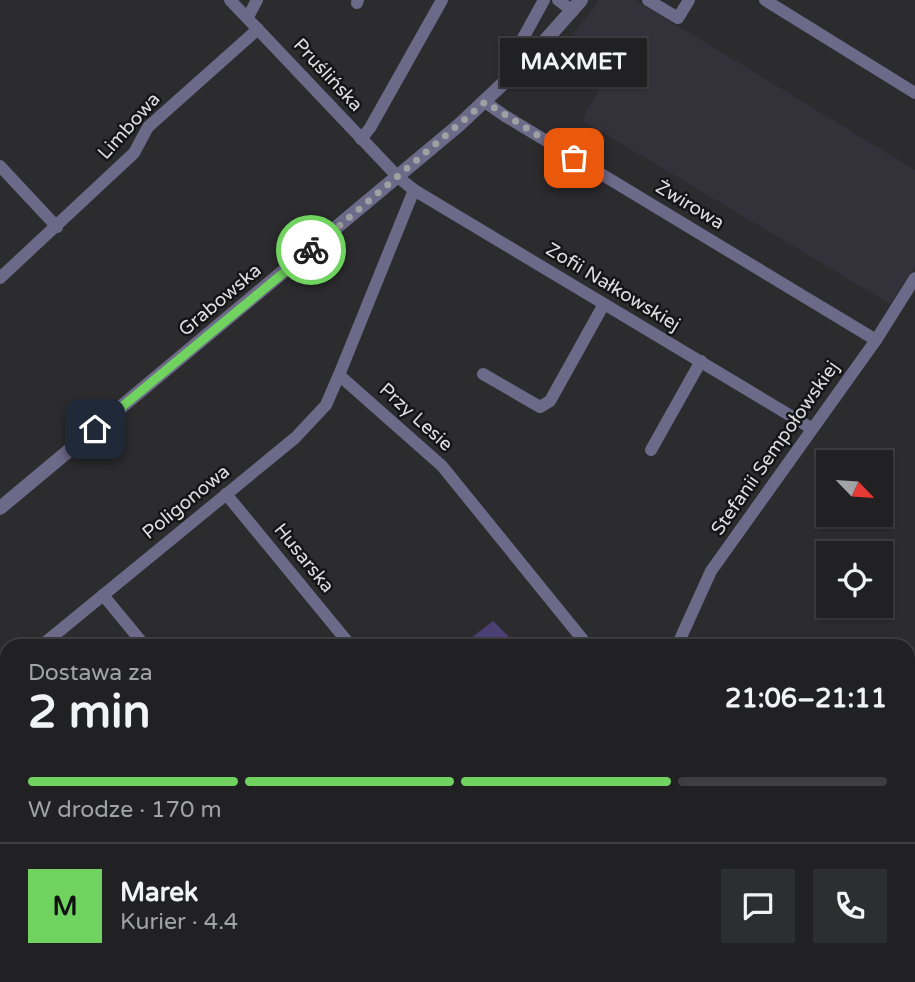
<!DOCTYPE html>
<html lang="pl">
<head>
<meta charset="utf-8">
<style>
	:root { --surface:#212123; --page:#2d2e30; --text:#f1f3f6; --muted:#a2a3a6; --line:#3e3e41; --accent:#70d35f }
	body { margin:0; font-family:"Varela Round",sans-serif; background:var(--page); color:var(--text); height:100vh; display:flex; flex-direction:column; font-size:26px; white-space:nowrap }
	* { box-sizing:border-box; margin:0 }
	p { font-size:23px; color:var(--muted) }
	.icon { flex:none; width:38px; height:38px; fill:none; stroke:currentColor; stroke-width:2; stroke-linecap:round; stroke-linejoin:round }
	.map { position:relative; flex:1; overflow:hidden }
	.panel { position:absolute; left:0px; top:639px; width:915px; height:345px; display:flex; flex-direction:column; background:var(--surface); border-radius:21px 21px 0 0; box-shadow:0 2px 5px #0004,0 0 0 2px var(--line) }
	.panel>* { flex:none }
	.needle { width:46px; rotate:115deg }
	.tools { position:absolute; left:816px; top:450px; display:grid; gap:14px }
	.tools a { display:grid; place-items:center; width:77px; height:77px; border-radius:0px; background:var(--surface); box-shadow:0 2px 5px #0004,0 0 0 2px var(--line); font-size:35px }
	.pin { position:absolute; display:grid; place-items:center; width:60px; height:60px; color:#fff; margin:-30px; border-radius:14px; box-shadow:0 4px 10px #0006 }
	.courier { position:absolute; display:grid; place-items:center; width:70px; height:70px; margin:-35px; border:5px solid #70d35f; border-radius:50%; background:#fff; color:#222; box-shadow:0 2px 9px #0007 }
	.bubble { position:absolute; height:49px; border-radius:0px; background:var(--surface); box-shadow:0 2px 5px #0004,0 0 0 2px var(--line); font-size:23px; font-weight:800; line-height:49px; text-align:center }
	.head em { font-style:normal; font-weight:800 }
	.head div { display:flex; flex-direction:column-reverse }
	.head { display:flex; align-items:center; justify-content:space-between; height:119px; padding:0 28px }
	h1 { font-size:46px; font-weight:800; line-height:52px }
	.bar { display:grid; grid-template-columns:repeat(4,1fr); gap:10px 7px; align-content:center; height:84px; padding:0 28px }
	.bar i { height:9px; border-radius:5px; background:var(--line) }
	.bar .active { background:var(--accent) }
	.bar p { grid-column:span 4 }
	.line { display:flex; align-items:center; gap:18px; padding:0 28px; border-top:2px solid var(--line) }
	.line div { flex:1 }
	.round { display:grid; place-items:center; flex:none; width:74px; height:74px; border-radius:0px; background:var(--page) }
	.map>svg:first-child { display:block }
</style>
</head>
<body>
<div class="map">
<svg width="915" height="982" viewBox="0 0 915 982">
	<rect width="100%" height="100%" fill="#2c2c2f"/>
	<polygon fill="#33323b" points="600,0 635,0 915,170 915,267 890,304 582,120 616,58 572,35"/>
	<g fill="#4a4074">
		<polygon points="493,621 518,646 461,646"/>
		<polygon points="67,977 900,976 906,982 61,982"/>
	</g>
	<g fill="none" stroke-linecap="round" stroke-linejoin="round">
		<g stroke="#6d6989" stroke-width="12">
			<polyline points="230,0 398,177 414,190 811,428"/>
			<polyline points="558,0 573,11"/>
			<polyline points="648,0 678,18 689,0"/>
			<polyline points="765,0 915,93"/>
			<polyline points="357,3 358,0"/>
			<polyline points="248,17 257,0"/>
			<polyline points="527,61 521,53 522,40 544,0"/>
			<polyline points="485,102 505,116 876,340"/>
			<polyline points="361,139 370,128 442,0"/>
			<polyline points="0,166 57,227"/>
			<polyline points="414,190 339,375 442,466 588,646"/>
			<polyline points="0,278 134,153 148,127 258,29"/>
			<polyline points="483,374 540,407 550,401 604,304"/>
			<polyline points="651,450 701,361"/>
			<polyline points="226,494 351,646"/>
			<polyline points="103,595 145,646"/>
			<polyline points="41,646 295,438 326,405 339,375"/>
			<polyline points="677,646 711,571 876,340 915,278"/>
			<polyline points="0,679 7,674"/>
			<polyline points="0,720 7,728"/>
			<polyline points="908,953 915,959"/>
		</g>
		<polyline stroke="#6d6989" stroke-width="14" points="0,508 459,125 527,61 581,0"/>
	</g>
	<g fill="none" stroke-linecap="round" stroke-linejoin="round">
		<polyline stroke="#a0a0a2" stroke-width="7" stroke-dasharray="0 12.6" points="311,250 485,102 574,158"/>
		<polyline stroke="#70d35f" stroke-width="9" points="95,429 311,250"/>
	</g>
	<g text-anchor="middle" dominant-baseline="central" stroke-width="5" stroke-linejoin="round" paint-order="stroke">
		<g font-size="19" fill="#dedee0" stroke="#151416">
			<text transform="translate(328 75) rotate(47)">Pruślińska</text>
			<text transform="translate(129 126) rotate(-48)">Limbowa</text>
			<text transform="translate(690 205) rotate(31)">Żwirowa</text>
			<text transform="translate(613 287) rotate(31)">Zofii Nałkowskiej</text>
			<text transform="translate(220 300) rotate(-40)">Grabowska</text>
			<text transform="translate(416 417) rotate(42)">Przy Lesie</text>
			<text transform="translate(775 448) rotate(-55)">Stefanii Sempołowskiej</text>
			<text transform="translate(186 502) rotate(-39)">Poligonowa</text>
			<text transform="translate(304 558) rotate(51)">Husarska</text>
		</g>
	</g>
</svg>
<div class="tools">
<a><svg class="needle" viewBox="-14 -14 28 28"><path d="M0-13l5 13h-10z" fill="#e53935"/><path d="M0 13l5-13h-10z" fill="#a2a3a6"/></svg></a>
<a><svg class="icon" aria-label="locate" viewBox="0 0 24 24"><circle cx="12" cy="12" r="6"/><path d="M12 2v4M12 18v4M2 12h4M18 12h4"/></svg></a>
</div>
<div class="pin" style="left:574px;top:158px;background:#ea580c"><svg class="icon" aria-label="bag" viewBox="0 0 24 24"><path d="M5 8h14l-1 12H6zM9 8a3 3 0 0 1 6 0"/></svg></div>
<div class="pin" style="left:95px;top:429px;background:#1f2937"><svg class="icon" aria-label="home" viewBox="0 0 24 24"><path d="M3 11l9-7 9 7M6 9v11h12V9"/></svg></div>
<div class="courier" style="left:311px;top:250px"><svg class="icon" aria-label="bike" viewBox="0 0 24 24"><circle cx="6" cy="16" r="4"/><circle cx="18" cy="16" r="4"/><path d="M6 16l4-8h5l3 8M10 8l3 8H6M13 5h3"/></svg></div>
<div class="bubble" style="left:500px;top:38px;width:147px">MAXMET</div>
<section class="panel">
<div class="head"><div><h1>2 min</h1><p>Dostawa za</p></div><em>21:06–21:11</em></div>
<div class="bar"><i class="active"></i><i class="active"></i><i class="active"></i><i></i><p>W drodze · 170 m</p></div>
<div class="line" style="height:126px"><b class="round" style="background:var(--accent);color:#111">M</b><div><b>Marek</b><p>Kurier · 4.4</p></div><a class="round"><svg class="icon" aria-label="chat" viewBox="0 0 24 24"><path d="M4 5h16v11H9l-5 4z"/></svg></a><a class="round"><svg class="icon" aria-label="phone" viewBox="0 0 24 24"><path d="M5 4h4l2 5-3 2q2 4 5 5l2-3 5 2v4C11 20 4 13 5 4z"/></svg></a></div>
</section>
</div>
</body>
</html>
